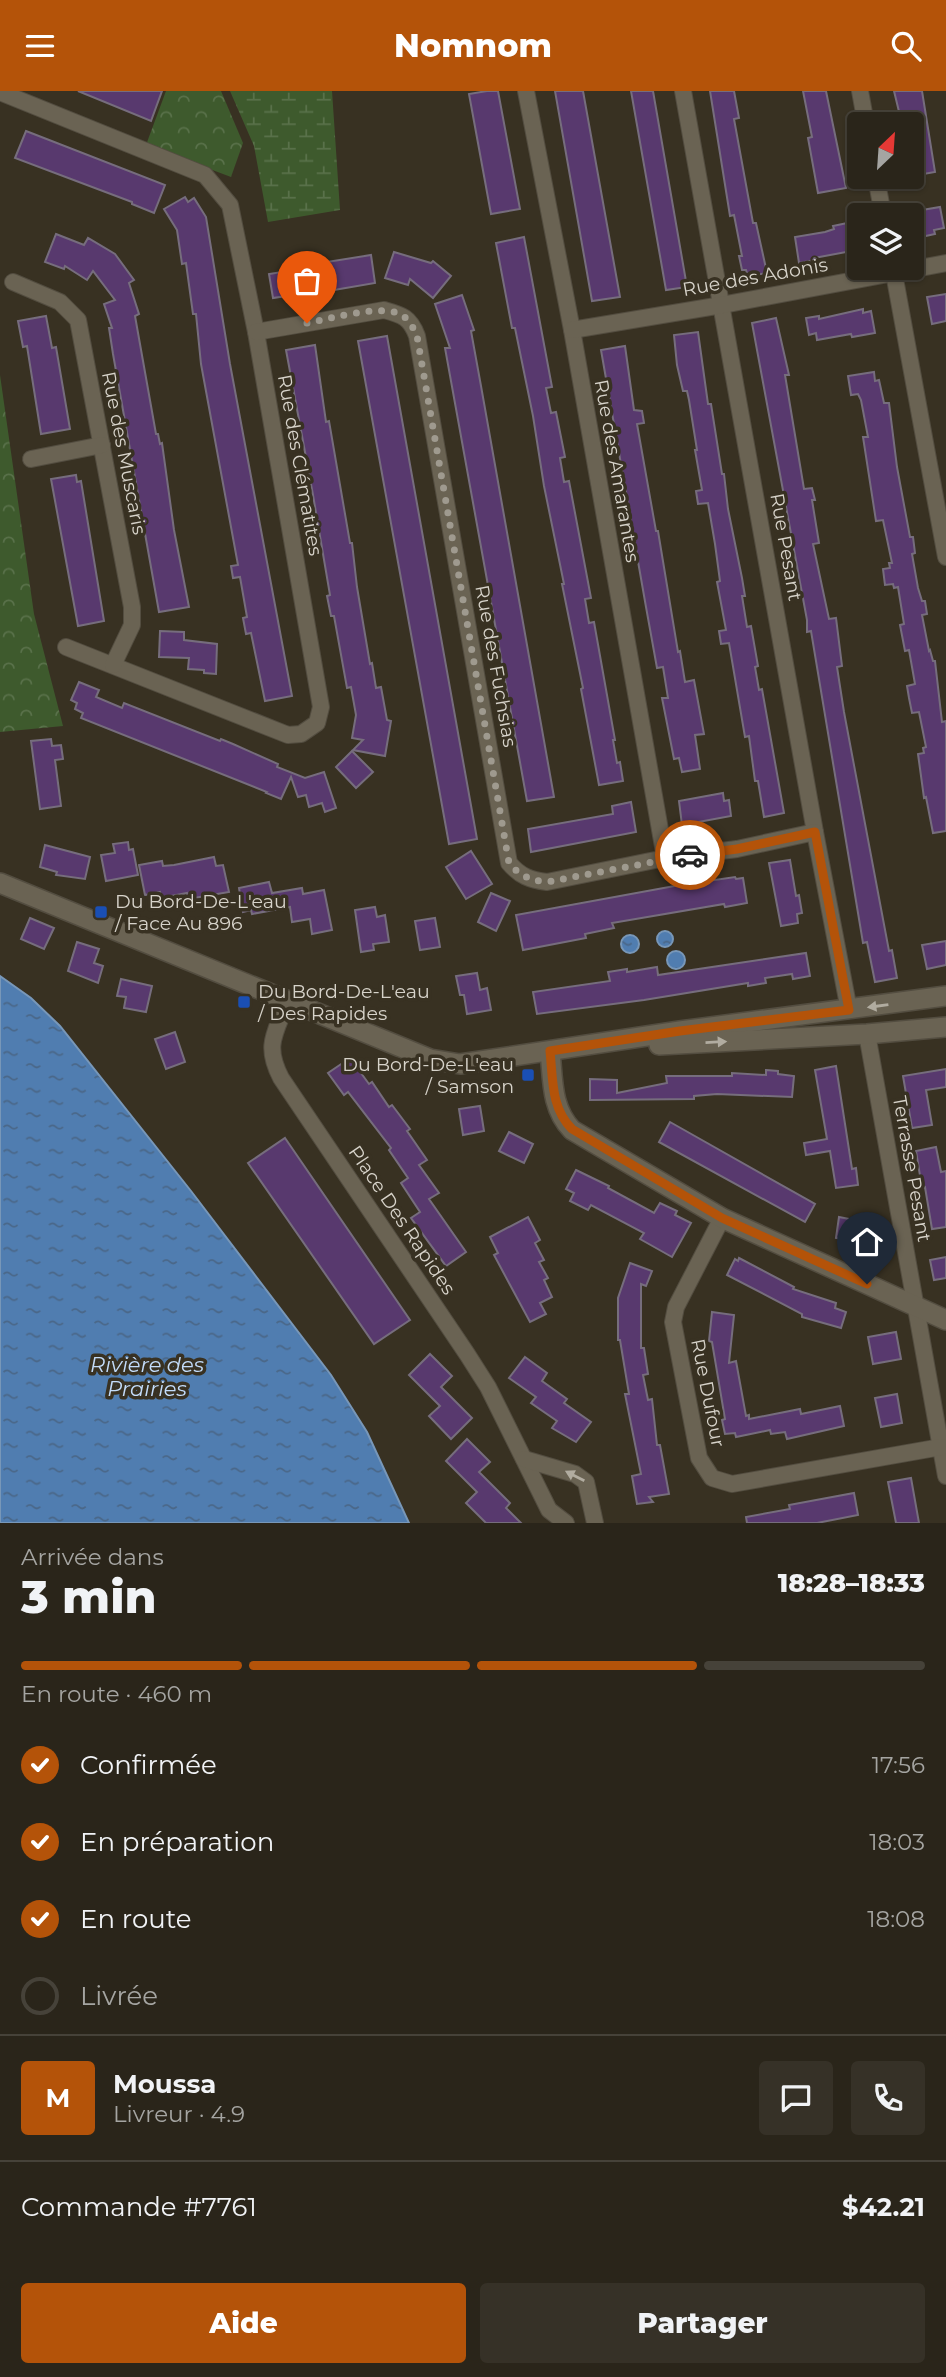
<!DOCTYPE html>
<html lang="fr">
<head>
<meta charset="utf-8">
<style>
	:root { --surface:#2a251a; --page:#363127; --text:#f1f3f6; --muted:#a5a5a2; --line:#464239; --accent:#b45309 }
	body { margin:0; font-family:Montserrat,sans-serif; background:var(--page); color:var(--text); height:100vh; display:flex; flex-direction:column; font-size:26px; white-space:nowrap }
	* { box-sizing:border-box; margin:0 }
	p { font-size:23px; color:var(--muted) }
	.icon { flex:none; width:38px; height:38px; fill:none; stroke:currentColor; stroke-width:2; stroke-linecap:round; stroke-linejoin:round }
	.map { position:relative; height:1432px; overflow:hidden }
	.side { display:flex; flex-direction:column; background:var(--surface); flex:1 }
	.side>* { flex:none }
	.needle { width:46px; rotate:25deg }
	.controls { position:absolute; left:847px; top:21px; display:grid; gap:14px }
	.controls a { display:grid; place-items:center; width:77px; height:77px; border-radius:7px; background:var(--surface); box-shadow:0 2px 5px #0004,0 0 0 2px var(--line); font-size:35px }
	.pin { position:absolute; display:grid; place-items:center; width:60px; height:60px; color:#fff; margin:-72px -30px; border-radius:50% 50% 50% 0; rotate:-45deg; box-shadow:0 0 7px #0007 }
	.pin .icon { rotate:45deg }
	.courier { position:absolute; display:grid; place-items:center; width:70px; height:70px; margin:-35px; border:5px solid #b45309; border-radius:50%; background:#fff; color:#222; box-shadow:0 2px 9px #0007 }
	.head em { font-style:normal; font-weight:800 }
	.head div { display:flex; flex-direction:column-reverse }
	.head { display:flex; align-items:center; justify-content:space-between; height:119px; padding:0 21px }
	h1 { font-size:46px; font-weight:800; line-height:52px }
	.bar { display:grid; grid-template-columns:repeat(4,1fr); gap:10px 7px; align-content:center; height:84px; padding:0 21px }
	.bar i { height:9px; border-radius:5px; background:var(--line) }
	.bar .active { background:var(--accent) }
	.bar p { grid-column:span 4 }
	.line { display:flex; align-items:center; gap:18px; padding:0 21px; border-top:2px solid var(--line) }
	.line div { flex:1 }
	.round { display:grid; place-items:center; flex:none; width:74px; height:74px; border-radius:7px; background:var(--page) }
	ol { padding:0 21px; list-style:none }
	li { display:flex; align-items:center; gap:21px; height:77px }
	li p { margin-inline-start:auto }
	li .icon { padding:7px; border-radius:50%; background:var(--accent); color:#fff; stroke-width:4 }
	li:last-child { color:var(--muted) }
	li i { width:38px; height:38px; border:4px solid var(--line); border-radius:50% }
	.button { display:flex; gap:14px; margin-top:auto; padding:14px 21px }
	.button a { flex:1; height:80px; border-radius:7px; background:var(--accent); color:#fff; font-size:28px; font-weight:800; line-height:80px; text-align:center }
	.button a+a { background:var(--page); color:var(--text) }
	header { display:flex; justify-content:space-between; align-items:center; height:91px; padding:0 21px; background:var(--accent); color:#fff; font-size:32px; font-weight:800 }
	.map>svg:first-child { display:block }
</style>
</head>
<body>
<header><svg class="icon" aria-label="menu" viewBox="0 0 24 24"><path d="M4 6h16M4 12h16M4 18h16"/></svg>Nomnom<svg class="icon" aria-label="search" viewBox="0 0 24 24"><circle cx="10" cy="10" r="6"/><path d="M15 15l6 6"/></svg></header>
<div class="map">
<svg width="946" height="1432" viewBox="0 0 946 1432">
	<defs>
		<pattern id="forest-crowns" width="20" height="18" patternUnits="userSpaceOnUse" patternTransform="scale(1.75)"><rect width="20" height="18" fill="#3e5a2d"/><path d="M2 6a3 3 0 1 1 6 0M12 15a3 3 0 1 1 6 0" fill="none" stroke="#59714a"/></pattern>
		<pattern id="wetland-marsh" width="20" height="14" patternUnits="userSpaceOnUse" patternTransform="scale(1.75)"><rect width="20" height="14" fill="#3e5a2d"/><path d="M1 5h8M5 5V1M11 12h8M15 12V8" fill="none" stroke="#59714a"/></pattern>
		<pattern id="water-ripples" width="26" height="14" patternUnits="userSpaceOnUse" patternTransform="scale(1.75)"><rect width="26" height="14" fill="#507db0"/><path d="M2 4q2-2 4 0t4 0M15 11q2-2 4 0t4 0" fill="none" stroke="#4a6788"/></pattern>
	</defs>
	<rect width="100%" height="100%" fill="#383122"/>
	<g fill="url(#forest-crowns)">
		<polygon points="166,0 221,0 243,52 231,86 146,54"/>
		<polygon points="0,284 34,523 63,635 0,641"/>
	</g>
	<polygon fill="url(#wetland-marsh)" points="230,0 332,0 340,119 268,131 254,55"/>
	<g fill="url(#water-ripples)" stroke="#7897b8" stroke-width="2">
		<circle cx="665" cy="848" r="8"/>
		<circle cx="630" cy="853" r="9"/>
		<circle cx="676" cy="869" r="9"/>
		<polygon points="0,885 31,907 60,935 191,1100 331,1284 367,1341 409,1432 0,1432"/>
	</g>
	<g fill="#58396e" stroke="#766d7d" stroke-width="2">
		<polygon points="78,0 162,0 151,30"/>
		<polygon points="487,0 498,0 520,118 491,123 469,3"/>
		<polygon points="555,0 583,0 620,206 592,210"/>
		<polygon points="631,0 653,0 687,196 666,199"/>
		<polygon points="710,0 734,0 739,27 734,28 753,132 756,132 767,182 748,185 746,179 742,179 739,165 742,165 734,124 730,125"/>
		<polygon points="803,0 826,0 846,97 818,102 808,47 812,46"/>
		<polygon points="894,0 922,0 935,81 912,85 912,33 902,33"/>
		<polygon points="26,40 165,94 154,122 132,113 132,111 15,67"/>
		<polygon points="185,106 188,111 194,107 206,126 230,273 292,605 265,610 251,542 246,543 243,527 247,526 240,486 233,487 231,475 238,474 201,273 196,223 193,223 186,172 182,173 177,139 164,118"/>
		<polygon points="940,116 944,137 934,139 935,143 921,146 916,120"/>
		<polygon points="852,131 857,159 814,167 815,169 799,172 795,146 825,141 834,138 833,135"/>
		<polygon points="56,143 84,154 88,147 115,163 134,189 129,192 139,223 135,225 156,343 158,343 160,353 162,352 174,439 189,516 159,521 113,263 109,237 112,237 104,213 115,209 93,180 87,189 65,175 64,178 45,171"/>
		<polygon points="524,146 552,296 546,297 551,322 556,321 565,366 560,367 564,391 569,390 591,507 585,508 589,532 594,531 615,649 613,649 617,672 620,671 623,690 599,694 581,598 583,597 562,493 564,493 544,395 533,325 515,237 512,237 496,152"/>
		<polygon points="394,161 431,172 433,170 451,185 433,207 410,188 408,194 385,187"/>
		<polygon points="371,164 375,192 299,205 299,203 273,207 269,183 295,179 295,176"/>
		<polygon points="946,203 946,230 932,233 927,206"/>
		<polygon points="462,204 474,239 471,240 481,295 554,706 527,710 445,257 450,257 435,213"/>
		<polygon points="863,218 863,222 871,220 875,242 852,246 851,243 817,249 816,242 809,244 806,227 819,225 819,228"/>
		<polygon points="46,225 52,257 56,256 70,338 41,343 27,255 23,256 18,230"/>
		<polygon points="776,227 789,284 785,284 804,398 812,397 815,409 812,409 819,452 813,453 829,528 836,527 842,575 837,576 844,621 889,860 892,859 897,887 875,891 867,851 863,852 811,540 807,541 807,529 752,232"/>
		<polygon points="698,241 708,313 711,313 722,383 724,383 728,418 742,487 745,505 742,505 747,536 751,535 758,575 755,576 759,599 762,598 784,722 764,726 758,690 755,690 749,645 745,646 729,552 721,553 719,540 726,539 717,491 720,490 715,453 708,412 698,413 696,400 702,399 695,359 697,359 689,309 687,300 683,300 677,274 674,244"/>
		<polygon points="387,245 477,748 449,753 358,250"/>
		<polygon points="315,254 326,331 329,330 350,452 352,452 357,496 370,573 372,572 376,597 381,596 387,629 391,630 385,665 353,659 363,649 352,647 356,624 351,596 347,597 334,525 331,525 327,505 330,504 313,404 286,259"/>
		<polygon points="625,255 634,319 642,320 644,332 637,333 656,440 658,440 678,561 680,560 685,591 694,589 704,643 695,644 700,678 682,681 679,667 674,668 662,607 668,607 663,576 657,577 646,516 601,259"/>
		<polygon points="874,281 875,290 879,289 884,312 889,312 897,376 910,446 913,446 915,462 912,463 918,497 922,510 925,510 927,523 922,524 929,560 930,559 933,570 935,570 942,631 946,630 946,740 933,742 926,706 924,707 918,663 924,662 923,657 926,656 919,621 912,622 909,607 907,595 915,593 909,559 905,560 900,534 904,533 898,496 894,497 893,493 885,494 883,478 890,477 889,472 892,472 883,429 876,430 863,346 868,346 861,309 858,303 851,304 848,285"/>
		<polygon points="76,384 77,391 81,390 104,530 78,535 51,388"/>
		<polygon points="160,540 184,541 184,549 217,553 216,583 204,582 204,579 188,578 189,567 159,566"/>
		<polygon points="79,591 99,599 96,606 122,617 124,612 220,650 221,648 233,653 278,673 277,676 305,687 324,681 336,717 325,721 322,712 309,716 306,704 298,706 291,686 281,708 266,702 267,701 81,627 83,622 75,618 77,612 71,609"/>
		<polygon points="51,648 52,655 61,654 63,668 55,669 61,715 40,718 31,650"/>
		<polygon points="352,660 373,681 356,697 336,676"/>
		<polygon points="723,702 724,710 729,709 731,725 682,734 679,710"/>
		<polygon points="631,711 636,741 531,761 528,738 613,723 612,715"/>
		<polygon points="128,751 129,759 133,758 138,784 106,790 101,764 115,762 113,753"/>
		<polygon points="45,754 90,766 85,788 56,784 57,781 40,776"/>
		<polygon points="471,760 492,793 466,808 446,776"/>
		<polygon points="214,766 216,775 223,774 229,801 188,808 187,802 161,807 160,801 145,804 139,774 162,770 163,775 174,774"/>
		<polygon points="790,769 796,805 799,804 802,822 797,823 798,832 781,835 769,772"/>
		<polygon points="735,786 736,788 743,787 747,812 725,816 724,813 612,832 614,837 585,843 586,847 523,859 516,824 680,794"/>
		<polygon points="269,791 272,802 302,797 303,803 324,799 332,839 312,843 310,828 292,831 290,816 252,823 251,819 243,821 239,797"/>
		<polygon points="491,802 510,810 496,840 478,831"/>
		<polygon points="375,816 377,826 385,824 389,851 373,853 374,859 361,861 355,819"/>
		<polygon points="30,827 54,837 44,858 21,848"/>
		<polygon points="435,827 440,856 420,859 415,830"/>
		<polygon points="946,850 946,874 927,878 922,854"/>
		<polygon points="77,851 99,858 94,872 103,875 98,892 68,880"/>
		<polygon points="806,862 810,885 793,888 792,883 765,887 766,892 748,895 748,892 644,909 537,923 533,901 610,890 608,881 627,878 627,881 657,876 658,884"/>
		<polygon points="477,882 480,899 487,897 491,919 467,923 464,904 460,904 456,885"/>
		<polygon points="121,888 152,895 146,921 124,917 126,906 117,905"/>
		<polygon points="175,941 185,971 166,978 155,948"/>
		<polygon points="350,967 369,993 372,991 389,1016 392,1014 410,1038 407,1040 427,1069 419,1074 439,1102 429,1108 466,1161 446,1175 411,1127 420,1121 401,1092 408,1087 389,1059 391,1057 348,1001 344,1004 328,982"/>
		<polygon points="836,975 852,1078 856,1077 858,1094 836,1097 830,1060 806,1064 804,1052 827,1048 815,979"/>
		<polygon points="946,978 946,996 926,999 932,1034 912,1037 903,985"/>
		<polygon points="766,979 778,980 778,983 794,985 792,1006 717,1003 694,1005 694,1008 590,1009 590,988 617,989 617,1002 667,992 666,985 732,985 732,982 766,984"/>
		<polygon points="480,1015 484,1040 463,1044 459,1018"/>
		<polygon points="670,1031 815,1113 805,1131 659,1051"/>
		<polygon points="509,1041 533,1053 524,1072 499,1060"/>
		<polygon points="285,1047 410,1229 374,1253 248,1072"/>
		<polygon points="936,1056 941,1081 946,1080 946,1136 932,1138 925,1096 922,1097 916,1060"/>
		<polygon points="576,1079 609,1095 608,1097 654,1122 660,1112 677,1120 675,1124 691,1132 672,1166 640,1148 644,1142 591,1114 588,1119 570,1110 574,1102 566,1098"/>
		<polygon points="528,1126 540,1149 535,1152 544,1169 539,1171 548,1187 544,1189 552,1206 540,1212 546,1223 530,1231 494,1164 498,1162 490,1146"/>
		<polygon points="839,1126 865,1131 861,1151 836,1147"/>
		<polygon points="946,1166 946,1187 934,1189 930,1169"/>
		<polygon points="739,1167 794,1196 793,1198 836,1212 835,1217 846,1221 841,1237 802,1226 802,1223 727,1184 735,1168 738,1170"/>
		<polygon points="630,1172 652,1180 646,1195 641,1193 641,1257 644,1257 648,1283 643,1284 648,1309 652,1308 657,1354 660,1354 669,1403 649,1406 653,1411 637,1413 632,1385 641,1383 625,1303 629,1303 620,1249 618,1249 618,1207"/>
		<polygon points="712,1221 734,1224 729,1272 736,1270 746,1325 749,1324 749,1328 800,1318 801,1323 840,1315 844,1335 787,1348 785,1341 771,1343 770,1339 736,1346 735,1342 725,1343 722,1329 725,1328 712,1251 709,1250"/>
		<polygon points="896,1241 901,1268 873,1273 868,1246"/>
		<polygon points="430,1263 452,1285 441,1296 472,1327 451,1348 429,1325 440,1315 409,1284"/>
		<polygon points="525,1266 547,1282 542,1290 567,1308 564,1312 591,1331 576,1351 552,1337 557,1330 531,1312 536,1306 509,1287"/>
		<polygon points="897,1303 902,1332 881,1336 875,1307"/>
		<polygon points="467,1348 490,1371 479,1381 510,1412 506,1417 521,1432 486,1432 466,1412 477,1401 446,1370"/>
		<polygon points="911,1387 919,1432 896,1432 888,1391"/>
		<polygon points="854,1402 858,1424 817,1432 747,1432 746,1426 790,1418 789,1414"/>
	</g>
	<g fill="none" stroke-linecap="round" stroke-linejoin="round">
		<defs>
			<g id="minor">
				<polyline points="526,0 572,239 665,767"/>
				<polyline points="683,0 815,741 849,919"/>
				<polyline points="860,0 866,33"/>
				<polyline points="0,1 205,84 230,114 256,241 321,616 317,632 301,643 288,644 66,556"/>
				<polyline points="876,86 883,124"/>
				<polyline points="893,177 946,466"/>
				<polyline points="13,191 60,211 78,229 132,516 132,534 113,574"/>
				<polyline points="572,239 722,214 946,172"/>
				<path d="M256,241L384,219C402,224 410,226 417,245L509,772C520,785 530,789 547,791L665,767L737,758L815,741"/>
				<polyline points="31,368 102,354"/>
				<path d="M287,911C275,943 264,954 281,987L467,1263L488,1296L549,1419L566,1432"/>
				<polyline points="867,943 946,1385"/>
				<polyline points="722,1127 676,1216 673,1231 699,1367 712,1387 732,1393 941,1356"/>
				<polyline points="524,1368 575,1383 586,1391 595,1432"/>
			</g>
			<g id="tertiary">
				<polyline points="0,792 430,968 460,973 680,940 946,905"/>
				<polyline points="659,954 867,943 946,936"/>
				<path d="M550,960C553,989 551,1017 572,1039L722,1127L946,1229"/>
			</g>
		</defs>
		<use href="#minor" stroke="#534d40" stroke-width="18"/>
		<use href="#tertiary" stroke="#534d40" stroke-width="22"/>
		<use href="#minor" stroke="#6a6353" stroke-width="16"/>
		<use href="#tertiary" stroke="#6a6353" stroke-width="19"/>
	</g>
	<defs><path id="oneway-solid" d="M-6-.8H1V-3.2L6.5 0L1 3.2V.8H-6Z" transform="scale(1.75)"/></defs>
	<g fill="#b1aca0">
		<use href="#oneway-solid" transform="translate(878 915) rotate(172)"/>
		<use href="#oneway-solid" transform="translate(716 951) rotate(-3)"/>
		<use href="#oneway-solid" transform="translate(575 1385) rotate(-153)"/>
	</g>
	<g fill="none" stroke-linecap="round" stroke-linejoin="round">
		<path stroke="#9f9a8f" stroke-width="7" stroke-dasharray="0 12.6" d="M307,232C330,228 379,213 400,223C409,228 413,236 417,245L509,772C520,785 530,789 547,791L690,764"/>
		<path stroke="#b45309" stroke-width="9" d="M690,764L737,758L815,741L849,919L680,940L550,960C553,989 551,1017 572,1038L722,1127L867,1193"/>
	</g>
	<g fill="#1a4fb4" stroke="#383122" stroke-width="2.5">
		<rect x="94" y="814" width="14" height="14" rx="3.5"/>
		<rect x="237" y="904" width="14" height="14" rx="3.5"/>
		<rect x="521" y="977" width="14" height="14" rx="3.5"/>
	</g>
	<g text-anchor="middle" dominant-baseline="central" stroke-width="7" stroke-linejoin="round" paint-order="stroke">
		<g font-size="19" fill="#d7d3ca" stroke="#383122">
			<text transform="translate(755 186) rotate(-10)">Rue des Adonis</text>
			<text transform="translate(124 362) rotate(79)">Rue des Muscaris</text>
			<text transform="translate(300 374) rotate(80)">Rue des Clématites</text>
			<text transform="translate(617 380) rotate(80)">Rue des Amarantes</text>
			<text transform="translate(786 456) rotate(80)">Rue Pesant</text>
			<text transform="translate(496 575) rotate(80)">Rue des Fuchsias</text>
			<text transform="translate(912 1078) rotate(80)">Terrasse Pesant</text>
			<text transform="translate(402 1129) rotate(56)">Place Des Rapides</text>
			<text transform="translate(708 1302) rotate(79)">Rue Dufour</text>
		</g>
		<g font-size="19" fill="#d7d3ca" stroke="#383122" text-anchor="start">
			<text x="115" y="810">Du Bord-De-L'eau<tspan x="115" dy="22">/ Face Au 896</tspan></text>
			<text x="258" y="900">Du Bord-De-L'eau<tspan x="258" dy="22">/ Des Rapides</tspan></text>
			<text x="514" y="973" text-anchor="end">Du Bord-De-L'eau<tspan x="514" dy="22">/ Samson</tspan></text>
		</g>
		<g font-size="21" font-style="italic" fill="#c3dcfa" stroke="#383122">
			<text x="147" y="1273">Rivière des<tspan x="147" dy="24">Prairies</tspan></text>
		</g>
	</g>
</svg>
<div class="controls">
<a><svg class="needle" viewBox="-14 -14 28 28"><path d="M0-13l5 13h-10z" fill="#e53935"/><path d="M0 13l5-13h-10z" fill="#a5a5a2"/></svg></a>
<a><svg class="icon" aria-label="layers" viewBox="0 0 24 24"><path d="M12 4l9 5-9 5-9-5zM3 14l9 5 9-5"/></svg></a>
</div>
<div class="pin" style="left:307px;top:232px;background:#ea580c"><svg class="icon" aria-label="bag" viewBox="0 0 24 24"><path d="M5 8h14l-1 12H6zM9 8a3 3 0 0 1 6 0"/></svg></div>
<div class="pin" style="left:867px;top:1193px;background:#1f2937"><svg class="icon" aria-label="home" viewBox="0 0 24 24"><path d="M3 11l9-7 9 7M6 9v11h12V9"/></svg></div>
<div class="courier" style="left:690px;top:764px"><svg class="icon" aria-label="car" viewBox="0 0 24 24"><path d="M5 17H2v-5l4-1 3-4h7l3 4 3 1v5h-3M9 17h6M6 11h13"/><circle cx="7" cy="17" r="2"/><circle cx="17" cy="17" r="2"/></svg></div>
</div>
<section class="side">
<div class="head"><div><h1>3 min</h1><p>Arrivée dans</p></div><em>18:28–18:33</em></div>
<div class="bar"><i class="active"></i><i class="active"></i><i class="active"></i><i></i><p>En route · 460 m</p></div>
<ol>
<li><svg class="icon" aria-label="check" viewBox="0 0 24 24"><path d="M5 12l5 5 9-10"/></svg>Confirmée<p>17:56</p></li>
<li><svg class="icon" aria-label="check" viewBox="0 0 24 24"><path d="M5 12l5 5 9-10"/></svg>En préparation<p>18:03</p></li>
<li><svg class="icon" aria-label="check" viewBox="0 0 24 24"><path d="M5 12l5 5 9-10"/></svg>En route<p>18:08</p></li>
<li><i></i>Livrée</li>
</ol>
<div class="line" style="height:126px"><b class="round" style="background:var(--accent);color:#fff">M</b><div><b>Moussa</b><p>Livreur · 4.9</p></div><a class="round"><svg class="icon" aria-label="chat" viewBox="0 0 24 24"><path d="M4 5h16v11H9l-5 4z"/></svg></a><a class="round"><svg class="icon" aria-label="phone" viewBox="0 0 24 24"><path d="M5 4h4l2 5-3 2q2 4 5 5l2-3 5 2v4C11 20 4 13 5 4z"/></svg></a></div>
<div class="line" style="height:91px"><div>Commande #7761</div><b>$42.21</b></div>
<div class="button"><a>Aide</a><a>Partager</a></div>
</section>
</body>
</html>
